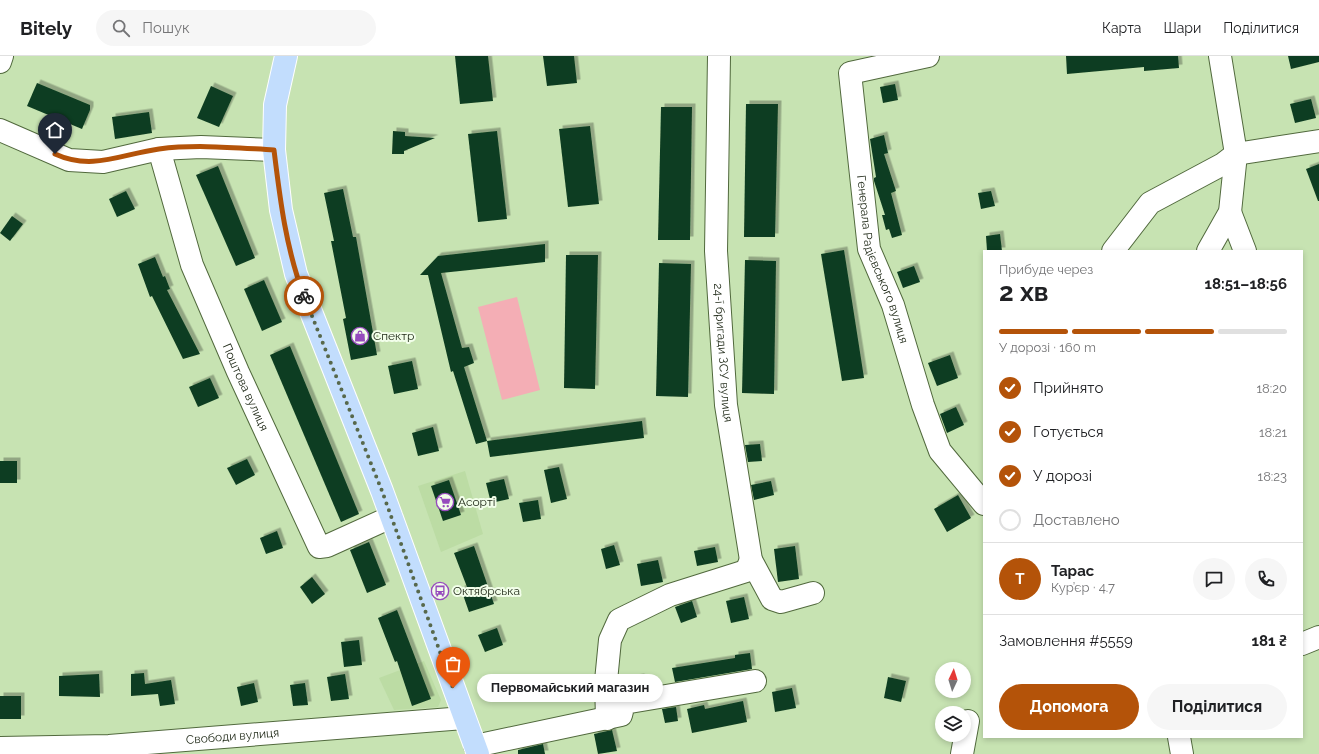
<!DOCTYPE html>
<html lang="uk">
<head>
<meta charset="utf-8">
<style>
	:root { --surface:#fff; --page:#f6f6f6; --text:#202124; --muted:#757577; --line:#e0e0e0; --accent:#b45309 }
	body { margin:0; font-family:Raleway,sans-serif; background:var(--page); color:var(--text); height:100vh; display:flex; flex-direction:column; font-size:15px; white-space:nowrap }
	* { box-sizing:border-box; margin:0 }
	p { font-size:13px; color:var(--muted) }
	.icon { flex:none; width:22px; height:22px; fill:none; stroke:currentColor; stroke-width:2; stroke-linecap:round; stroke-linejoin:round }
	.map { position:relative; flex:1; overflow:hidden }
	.details { position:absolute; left:983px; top:194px; width:320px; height:488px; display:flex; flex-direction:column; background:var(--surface); border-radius:0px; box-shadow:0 2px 6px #0003 }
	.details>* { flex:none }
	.needle { width:26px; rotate:4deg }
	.buttons { position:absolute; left:935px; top:606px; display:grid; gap:8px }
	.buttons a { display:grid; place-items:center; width:36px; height:36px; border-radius:50%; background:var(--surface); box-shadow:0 2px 6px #0003; font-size:20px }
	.pin { position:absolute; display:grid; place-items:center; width:34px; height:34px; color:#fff; margin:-41px -17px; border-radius:50% 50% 50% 0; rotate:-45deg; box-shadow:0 0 4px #0007 }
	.pin .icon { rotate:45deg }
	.courier { position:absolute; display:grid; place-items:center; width:40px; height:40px; margin:-20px; border:3px solid #b45309; border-radius:50%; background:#fff; color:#222; box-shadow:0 1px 5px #0007 }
	.bubble { position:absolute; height:28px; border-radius:14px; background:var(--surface); box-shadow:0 2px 6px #0003; font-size:13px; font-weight:700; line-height:28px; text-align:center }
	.overview em { font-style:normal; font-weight:700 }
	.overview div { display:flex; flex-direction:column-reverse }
	.overview { display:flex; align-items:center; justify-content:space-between; height:68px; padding:0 16px }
	h1 { font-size:26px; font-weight:700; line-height:30px }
	.bar { display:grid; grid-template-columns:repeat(4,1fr); gap:6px 4px; align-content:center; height:48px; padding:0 16px }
	.bar i { height:5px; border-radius:3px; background:var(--line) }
	.bar .selected { background:var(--accent) }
	.bar p { grid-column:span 4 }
	.line { display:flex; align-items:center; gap:10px; padding:0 16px; border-top:1px solid var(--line) }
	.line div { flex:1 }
	.round { display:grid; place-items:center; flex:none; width:42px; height:42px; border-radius:21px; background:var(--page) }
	ol { padding:0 16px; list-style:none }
	li { display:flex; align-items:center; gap:12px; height:44px }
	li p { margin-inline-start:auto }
	li .icon { padding:4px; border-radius:50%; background:var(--accent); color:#fff; stroke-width:4 }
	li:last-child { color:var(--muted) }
	li i { width:22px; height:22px; border:2px solid var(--line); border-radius:50% }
	.action { display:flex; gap:8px; margin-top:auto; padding:8px 16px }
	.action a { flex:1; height:46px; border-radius:24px; background:var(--accent); color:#fff; font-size:16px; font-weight:700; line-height:46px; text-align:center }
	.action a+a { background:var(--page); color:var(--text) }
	header { display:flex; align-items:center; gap:24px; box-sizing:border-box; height:56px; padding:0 20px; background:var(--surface); border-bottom:1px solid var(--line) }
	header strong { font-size:19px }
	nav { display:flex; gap:22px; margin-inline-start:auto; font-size:14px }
	.search { width:280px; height:36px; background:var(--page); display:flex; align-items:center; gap:10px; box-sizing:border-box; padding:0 14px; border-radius:22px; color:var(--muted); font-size:15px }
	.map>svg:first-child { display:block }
</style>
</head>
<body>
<header>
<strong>Bitely</strong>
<div class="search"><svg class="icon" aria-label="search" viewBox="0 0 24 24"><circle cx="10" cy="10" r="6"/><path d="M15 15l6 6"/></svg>Пошук</div>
<nav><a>Карта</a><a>Шари</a><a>Поділитися</a></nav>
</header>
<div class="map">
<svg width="1319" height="698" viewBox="0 0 1319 698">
	<defs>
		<filter id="shadow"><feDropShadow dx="3.5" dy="-3.5" stdDeviation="0" flood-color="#0004"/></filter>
	</defs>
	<rect width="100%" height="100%" fill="#c7e3b2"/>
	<g fill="#bcdca4">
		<polygon points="465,415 483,478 441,496 418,430"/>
		<polygon points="424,605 441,644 438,651 394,654 379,622"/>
	</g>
	<polygon fill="#f4aeb5" points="517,241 540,334 502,344 478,251"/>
	<g fill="#0e3d20" filter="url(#shadow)">
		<polygon points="455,0 488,0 493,45 460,48"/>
		<polygon points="543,0 574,0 577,27 547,30"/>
		<polygon points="1066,0 1178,0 1179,12 1144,15 1144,11 1067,18"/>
		<polygon points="1288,0 1319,0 1319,6 1291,13"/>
		<polygon points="37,27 90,49 90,54 82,73 27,50"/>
		<polygon points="895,28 898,44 883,47 880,31"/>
		<polygon points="211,30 233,40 219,71 197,62"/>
		<polygon points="1311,43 1316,62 1295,67 1290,48"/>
		<polygon points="746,48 778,48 775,181 744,181"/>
		<polygon points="661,51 692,51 690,184 658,184"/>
		<polygon points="149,56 152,77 115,83 112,61"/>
		<polygon points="590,70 599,148 568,151 559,73"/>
		<polygon points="393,75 405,76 405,80 435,82 404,95 404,98 392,98"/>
		<polygon points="497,75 507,163 478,166 468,78"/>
		<polygon points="884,79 888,97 884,98 896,135 891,137 902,179 892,182 889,173 886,174 882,159 885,159 874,125 874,122 876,121 870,83"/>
		<polygon points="1319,108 1319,145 1318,145 1306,113"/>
		<polygon points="218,110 255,202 236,210 196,119"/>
		<polygon points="343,133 353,181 356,181 377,299 351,304 343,263 346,262 331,185 334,185 324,137"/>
		<polygon points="126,135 135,153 117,161 109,143"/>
		<polygon points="991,135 995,150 981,153 978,137"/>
		<polygon points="12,160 23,168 10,185 0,177"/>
		<polygon points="1000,178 1002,195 987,195 986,180"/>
		<polygon points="545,188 545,206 441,217 462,292 469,291 474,307 464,311 487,385 476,388 453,315 451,316 428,219 420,219 438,200"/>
		<polygon points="844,194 864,322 842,325 821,198"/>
		<polygon points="566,199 598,199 595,333 564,332"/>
		<polygon points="155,201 163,221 165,220 170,233 167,234 200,298 183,303 152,240 150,241 138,208"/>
		<polygon points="745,204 776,205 774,338 742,337"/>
		<polygon points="659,207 691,208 688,341 656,340"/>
		<polygon points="914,210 920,226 903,232 897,216"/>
		<polygon points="264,224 282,266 262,275 244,233"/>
		<polygon points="290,290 359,458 341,466 270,299"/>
		<polygon points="950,299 958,322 937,330 928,307"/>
		<polygon points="412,305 418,333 394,338 388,310"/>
		<polygon points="210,322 219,342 198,351 189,331"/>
		<polygon points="956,351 964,369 947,377 940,358"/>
		<polygon points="642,365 644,382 490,401 487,385"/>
		<polygon points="433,371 439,395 418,400 412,377"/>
		<polygon points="760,388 762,405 748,406 745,389"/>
		<polygon points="247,403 255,419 236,429 227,412"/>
		<rect x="0" y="405" width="17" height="22"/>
		<polygon points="559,411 567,443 551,447 544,414"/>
		<polygon points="504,423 509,443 491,447 486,427"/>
		<polygon points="449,424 461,459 443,465 431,430"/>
		<polygon points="771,425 774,439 754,444 751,429"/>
		<polygon points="958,439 971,462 947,476 934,453"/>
		<polygon points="538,444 541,463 523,466 519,447"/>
		<polygon points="277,475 283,492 266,498 260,482"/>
		<polygon points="369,486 386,529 367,537 350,494"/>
		<polygon points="614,489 620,509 606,513 601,493"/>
		<polygon points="474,490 494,548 469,556 461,533 467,531 454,497"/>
		<polygon points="795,490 799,523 778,526 774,493"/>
		<polygon points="715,491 718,506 697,510 694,495"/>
		<polygon points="658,504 663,526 641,530 637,508"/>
		<polygon points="312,521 325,538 312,548 300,531"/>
		<polygon points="744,541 749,563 731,567 726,545"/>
		<polygon points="692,545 697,561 681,567 675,551"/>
		<polygon points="397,554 431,643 412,650 397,605 395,606 378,562"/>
		<polygon points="497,572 503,589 485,596 478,579"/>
		<polygon points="359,584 362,609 344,611 341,586"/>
		<polygon points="750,597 752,613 675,626 672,612 735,602 735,599"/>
		<polygon points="144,617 145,628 171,624 175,648 160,650 158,638 131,640 131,618"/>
		<polygon points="99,618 100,641 59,640 59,620"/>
		<polygon points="345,618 349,643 331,645 327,621"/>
		<polygon points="641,621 643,631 629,633 627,624"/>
		<polygon points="888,621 906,625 901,646 884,642"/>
		<polygon points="254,627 258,646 241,650 237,631"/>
		<polygon points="305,627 308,649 293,650 290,629"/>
		<polygon points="792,632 796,652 775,656 772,636"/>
		<rect x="0" y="640" width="21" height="23"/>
		<polygon points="743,645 747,666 692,677 687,653 704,649 705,653"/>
		<polygon points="676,651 678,665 665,667 662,653"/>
		<polygon points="612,674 617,695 598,698 594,678"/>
		<polygon points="543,688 545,698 518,698 518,694"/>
	</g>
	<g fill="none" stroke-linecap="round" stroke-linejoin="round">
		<defs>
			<g id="minor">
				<path id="s1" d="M719,0L716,195L726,349L751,504L772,543L781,546L813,537"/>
				<path id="s2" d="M928,0L850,17L869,193L893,249L923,349L940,395L984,448"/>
				<polyline points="0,6 2,0"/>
				<polyline points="0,74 69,104 103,106 159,93 201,91 274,94"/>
				<path id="s3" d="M159,93L192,209L238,316L319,491L327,490L391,461"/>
				<polyline points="1230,156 1245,195"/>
				<polyline points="1113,195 1150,147 1223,108 1236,98 1319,85"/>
				<polyline points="1208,195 1230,156 1236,98 1220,0"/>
				<polyline points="1302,588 1319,581"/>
				<polyline points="607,663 606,625 610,584 619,564 670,539 746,515 751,504"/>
				<polyline points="1179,681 1182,698"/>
				<polyline points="475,690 621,659 624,647 755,625"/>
				<path id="s4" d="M0,692L109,690L464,662"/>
				<polyline points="962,698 968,665"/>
			</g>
			<polyline id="major" points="286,0 275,49 274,94 281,154 296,218 382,435 478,698"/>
		</defs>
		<use href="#minor" stroke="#51693d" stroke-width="24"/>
		<use href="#major" stroke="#fff" stroke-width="24"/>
		<use href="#minor" stroke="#fff" stroke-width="22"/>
		<use href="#major" stroke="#c2ddfd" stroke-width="22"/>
	</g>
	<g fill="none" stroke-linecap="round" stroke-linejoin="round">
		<polyline stroke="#57684b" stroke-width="4" stroke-dasharray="0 7.2" points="304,240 382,435 453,632"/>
		<path stroke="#b45309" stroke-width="5" d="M55,98C92,115 122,98 159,93C197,88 237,92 274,94C280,143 286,193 304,240"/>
	</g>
	<defs>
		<symbol id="shop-ring" viewBox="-11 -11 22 22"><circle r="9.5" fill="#f2feea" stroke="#964bbd" stroke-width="1.5"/><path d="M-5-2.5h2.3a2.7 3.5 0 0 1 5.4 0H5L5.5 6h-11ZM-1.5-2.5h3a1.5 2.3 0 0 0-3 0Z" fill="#964bbd"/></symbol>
		<symbol id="supermarket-ring" viewBox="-11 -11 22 22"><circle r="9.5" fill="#f2feea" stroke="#964bbd" stroke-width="1.5"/><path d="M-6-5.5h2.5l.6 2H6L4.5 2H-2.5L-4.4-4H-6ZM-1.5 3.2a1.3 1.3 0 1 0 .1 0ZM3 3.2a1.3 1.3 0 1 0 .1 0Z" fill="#964bbd"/></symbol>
		<symbol id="bus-ring" viewBox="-11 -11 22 22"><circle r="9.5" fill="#f2feea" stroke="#964bbd" stroke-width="1.5"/><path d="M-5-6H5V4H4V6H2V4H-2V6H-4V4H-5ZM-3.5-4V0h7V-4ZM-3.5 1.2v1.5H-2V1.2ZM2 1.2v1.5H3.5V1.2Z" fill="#964bbd"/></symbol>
	</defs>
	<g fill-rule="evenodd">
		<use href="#shop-ring" x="350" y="270" width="20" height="20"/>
		<use href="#supermarket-ring" x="435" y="436" width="20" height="20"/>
		<use href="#bus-ring" x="430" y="525" width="20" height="20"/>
	</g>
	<g text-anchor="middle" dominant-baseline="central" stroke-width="4" stroke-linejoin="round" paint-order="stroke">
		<g font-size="12" fill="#1b2513" stroke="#f2feea">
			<text stroke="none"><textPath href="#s2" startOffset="270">Генерала Радієвського вулиця</textPath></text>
			<text stroke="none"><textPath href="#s1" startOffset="297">24-ї бригади ЗСУ вулиця</textPath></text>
			<text stroke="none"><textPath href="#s3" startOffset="254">Поштова вулиця</textPath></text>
			<text stroke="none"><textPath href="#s4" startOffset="233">Свободи вулиця</textPath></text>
		</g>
		<g font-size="12" fill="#1b2513" stroke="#f2feea" text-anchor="start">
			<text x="373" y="280">Спектр</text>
			<text x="458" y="446">Асорті</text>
			<text x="453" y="535">Октябрська</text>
		</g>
	</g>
</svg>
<div class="buttons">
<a><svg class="needle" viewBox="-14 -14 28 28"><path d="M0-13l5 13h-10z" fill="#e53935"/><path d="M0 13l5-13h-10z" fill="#757577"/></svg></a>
<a><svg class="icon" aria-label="layers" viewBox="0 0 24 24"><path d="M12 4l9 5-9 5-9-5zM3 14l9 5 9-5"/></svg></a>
</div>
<div class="pin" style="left:453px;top:632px;background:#ea580c"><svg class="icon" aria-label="bag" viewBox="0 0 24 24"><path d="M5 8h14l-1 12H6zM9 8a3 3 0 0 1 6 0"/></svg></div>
<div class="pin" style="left:55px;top:98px;background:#1f2937"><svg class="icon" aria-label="home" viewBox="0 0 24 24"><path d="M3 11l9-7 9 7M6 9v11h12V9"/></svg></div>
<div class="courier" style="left:304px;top:240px"><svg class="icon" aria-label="bike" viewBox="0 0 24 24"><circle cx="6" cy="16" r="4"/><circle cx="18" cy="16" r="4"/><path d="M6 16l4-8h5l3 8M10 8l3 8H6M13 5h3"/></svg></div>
<div class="bubble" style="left:477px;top:618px;width:186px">Первомайський магазин</div>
<section class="details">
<div class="overview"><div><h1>2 хв</h1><p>Прибуде через</p></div><em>18:51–18:56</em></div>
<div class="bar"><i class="selected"></i><i class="selected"></i><i class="selected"></i><i></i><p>У дорозі · 160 m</p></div>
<ol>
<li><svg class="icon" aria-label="check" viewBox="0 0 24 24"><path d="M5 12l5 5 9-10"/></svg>Прийнято<p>18:20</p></li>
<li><svg class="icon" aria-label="check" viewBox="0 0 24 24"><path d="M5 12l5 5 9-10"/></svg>Готується<p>18:21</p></li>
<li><svg class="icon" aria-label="check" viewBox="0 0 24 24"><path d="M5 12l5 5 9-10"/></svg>У дорозі<p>18:23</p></li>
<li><i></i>Доставлено</li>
</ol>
<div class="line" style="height:72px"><b class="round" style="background:var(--accent);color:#fff">Т</b><div><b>Тарас</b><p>Кур’єр · 4.7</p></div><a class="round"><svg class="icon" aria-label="chat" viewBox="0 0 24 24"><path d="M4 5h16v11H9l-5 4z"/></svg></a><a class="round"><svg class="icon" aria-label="phone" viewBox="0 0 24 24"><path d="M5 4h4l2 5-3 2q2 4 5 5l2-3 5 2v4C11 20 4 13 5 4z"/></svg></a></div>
<div class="line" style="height:52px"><div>Замовлення #5559</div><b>181 ₴</b></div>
<div class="action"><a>Допомога</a><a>Поділитися</a></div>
</section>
</div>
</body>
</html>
